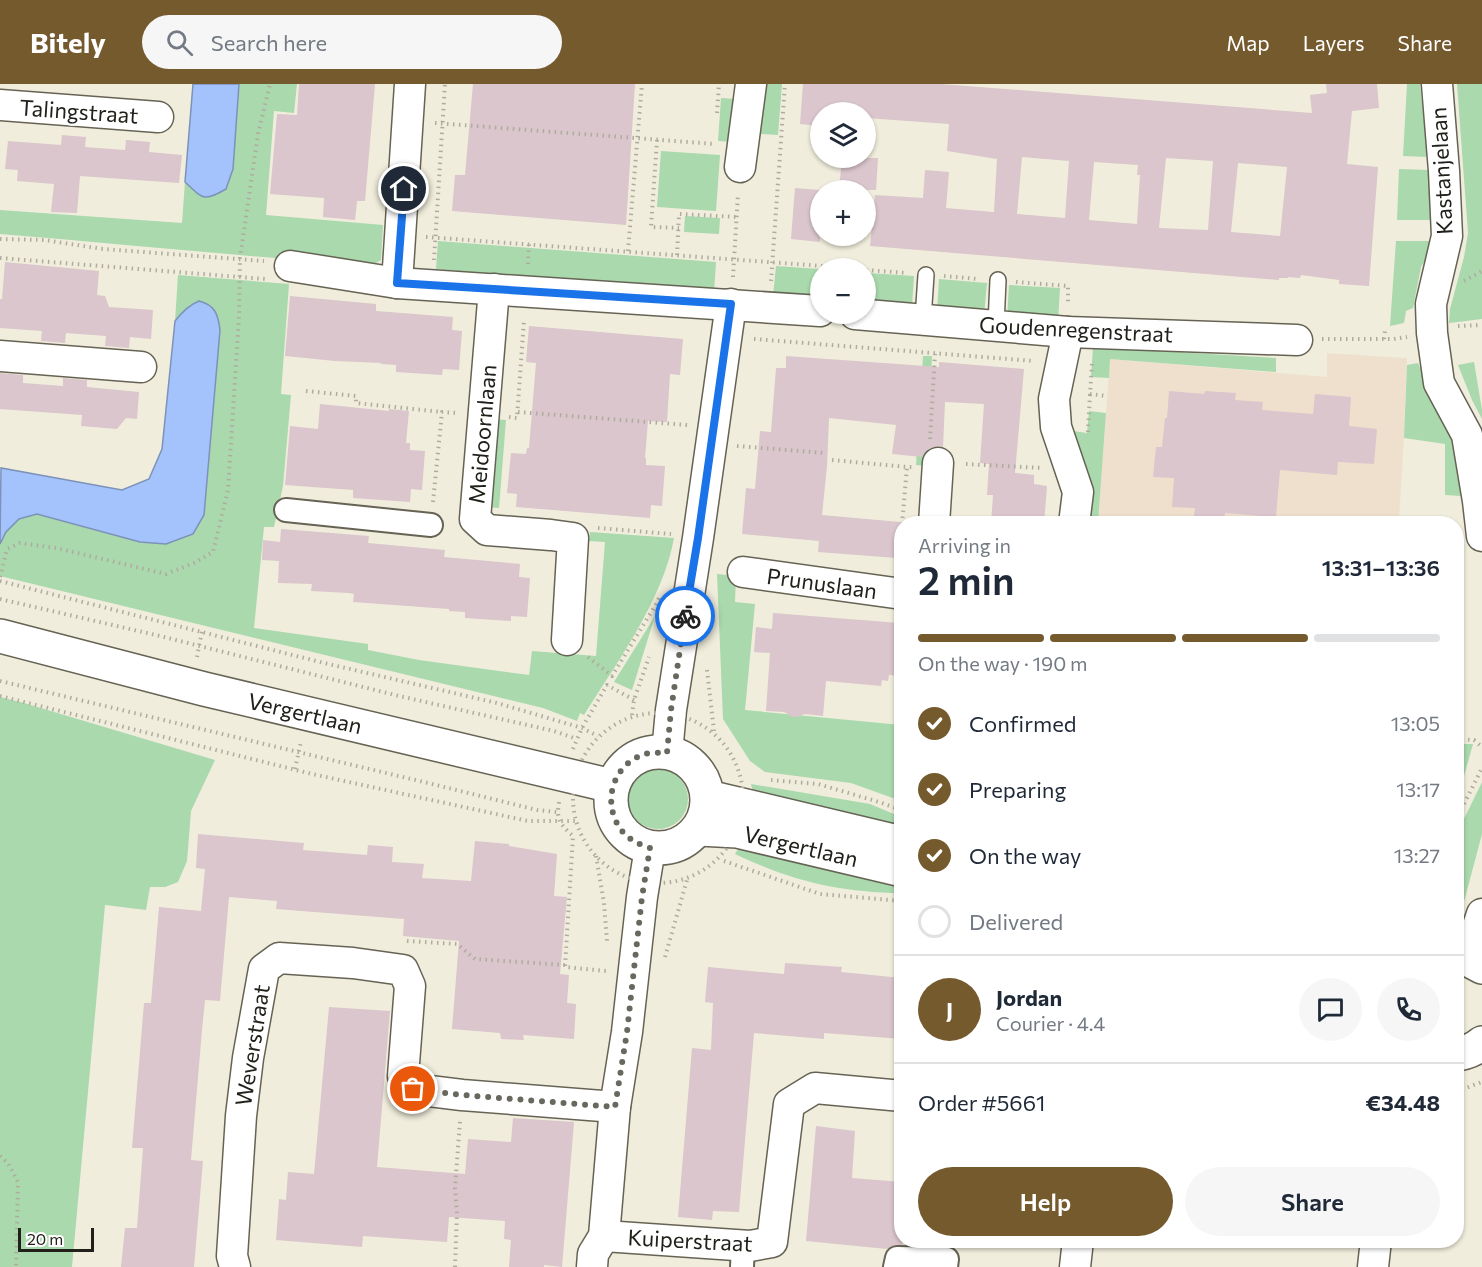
<!DOCTYPE html>
<html lang="en">
<head>
<meta charset="utf-8">
<style>
	:root { --surface:#fff; --page:#f6f6f7; --text:#1f2937; --muted:#747a83; --line:#e0e1e3; --accent:#755a2d }
	body { margin:0; font-family:Commissioner,sans-serif; background:var(--page); color:var(--text); height:100vh; display:flex; flex-direction:column; font-size:22px; white-space:nowrap }
	* { box-sizing:border-box; margin:0 }
	p { font-size:20px; color:var(--muted) }
	.icon { flex:none; width:33px; height:33px; fill:none; stroke:currentColor; stroke-width:2; stroke-linecap:round; stroke-linejoin:round }
	.map { position:relative; flex:1; overflow:hidden }
	.drawer { position:absolute; left:894px; top:432px; width:570px; height:732px; display:flex; flex-direction:column; background:var(--surface); border-radius:24px; box-shadow:0 2px 4px #0004 }
	.drawer>* { flex:none }
	.controls { position:absolute; left:810px; top:18px; display:grid; gap:12px }
	.controls a { display:grid; place-items:center; width:66px; height:66px; border-radius:50%; background:var(--surface); box-shadow:0 2px 4px #0004; font-size:30px }
	.scale { position:absolute; left:18px; bottom:15px; width:76px; box-sizing:border-box; padding-left:6px; border:3px solid #21201a; border-top:0; font-size:16px; line-height:21px; white-space:nowrap; color:#21201a; -webkit-text-stroke:4px #fff; paint-order:stroke }
	.pin { position:absolute; display:grid; place-items:center; width:51px; height:51px; color:#fff; margin:-26px; border:3px solid #fff; border-radius:50%; box-shadow:0 2px 6px #0007 }
	.courier { position:absolute; display:grid; place-items:center; width:60px; height:60px; margin:-30px; border:4px solid #1a73e8; border-radius:50%; background:#fff; color:#222; box-shadow:0 2px 8px #0007 }
	.overview em { font-style:normal; font-weight:600 }
	.overview div { display:flex; flex-direction:column-reverse }
	.overview { display:flex; align-items:center; justify-content:space-between; height:102px; padding:0 24px }
	h1 { font-size:39px; font-weight:600; line-height:45px }
	.bar { display:grid; grid-template-columns:repeat(4,1fr); gap:9px 6px; align-content:center; height:72px; padding:0 24px }
	.bar i { height:8px; border-radius:4px; background:var(--line) }
	.bar .active { background:var(--accent) }
	.bar p { grid-column:span 4 }
	.line { display:flex; align-items:center; gap:15px; padding:0 24px; border-top:2px solid var(--line) }
	.line div { flex:1 }
	.round { display:grid; place-items:center; flex:none; width:63px; height:63px; border-radius:32px; background:var(--page) }
	ol { padding:0 24px; list-style:none }
	li { display:flex; align-items:center; gap:18px; height:66px }
	li p { margin-inline-start:auto }
	li .icon { padding:6px; border-radius:50%; background:var(--accent); color:#fff; stroke-width:4 }
	li:last-child { color:var(--muted) }
	li i { width:33px; height:33px; border:3px solid var(--line); border-radius:50% }
	.primary-button { display:flex; gap:12px; margin-top:auto; padding:12px 24px }
	.primary-button a { flex:1; height:69px; border-radius:36px; background:var(--accent); color:#fff; font-size:24px; font-weight:600; line-height:69px; text-align:center }
	.primary-button a+a { background:var(--page); color:var(--text) }
	header { display:flex; align-items:center; gap:36px; box-sizing:border-box; height:84px; padding:0 30px; background:var(--accent); color:#fff }
	header strong { font-size:28px }
	nav { display:flex; gap:33px; margin-inline-start:auto; font-size:21px }
	.search { width:420px; height:54px; background:var(--page); display:flex; align-items:center; gap:15px; box-sizing:border-box; padding:0 21px; border-radius:33px; color:var(--muted); font-size:22px }
	.map>svg:first-child { display:block }
</style>
</head>
<body>
<header>
<strong>Bitely</strong>
<div class="search"><svg class="icon" aria-label="search" viewBox="0 0 24 24"><circle cx="10" cy="10" r="6"/><path d="M15 15l6 6"/></svg>Search here</div>
<nav><a>Map</a><a>Layers</a><a>Share</a></nav>
</header>
<div class="map">
<svg width="1482" height="1183" viewBox="0 0 1482 1183">
	<rect width="100%" height="100%" fill="#f0eddc"/>
	<polygon fill="#efe0cd" points="1327,269 1407,274 1404,354 1399,434 1386,435 1385,440 1098,440 1110,275 1327,293"/>
	<g fill="#a9d9ad">
		<path d="M239,0H297L294,29L274,27L266,131L383,141L381,176L376,179L370,181C247,173 123,160 0,150V126L182,139L185,98L199,111L233,85Z"/>
		<polygon points="764,0 782,0 778,51 761,50"/>
		<polygon points="1407,0 1420,0 1428,73 1403,72"/>
		<polygon points="1457,0 1482,0 1482,235 1449,239 1450,225 1464,173 1468,149"/>
		<polygon points="721,14 737,15 735,58 718,57"/>
		<polygon points="661,67 720,71 716,127 657,123"/>
		<polygon points="1399,85 1430,86 1434,136 1397,136"/>
		<polygon points="685,132 720,134 719,150 684,148"/>
		<polygon points="438,157 716,178 714,209 436,185"/>
		<polygon points="1396,157 1431,157 1430,168 1421,183 1413,224 1406,227 1404,239 1390,242"/>
		<polygon points="776,182 820,185 820,216 773,212"/>
		<polygon points="868,189 914,192 912,223 866,220"/>
		<path d="M178,191L289,200L281,310L291,311L283,402L274,443H264L254,544L368,560V566L419,576L529,591L532,567L596,572L605,458L589,457L590,448L674,454C663,516 617,578 584,631L580,629L577,637L543,624L0,492V460L6,448L19,435L37,430L140,458L166,460L199,217C189,221 182,228 175,237Z"/>
		<polygon points="939,195 987,199 984,231 937,226"/>
		<polygon points="1009,201 1060,204 1058,237 1007,234"/>
		<polygon points="1093,263 1276,274 1276,288 1110,275 1109,294 1091,293"/>
		<polygon points="923,272 932,272 927,382 916,381"/>
		<polygon points="1474,278 1482,326 1482,335 1472,316 1458,281"/>
		<polygon points="1418,279 1452,356 1460,394 1461,412 1445,411 1445,360 1404,354 1407,281"/>
		<polygon points="1089,327 1106,329 1098,439 1079,439 1066,346 1087,349"/>
		<polygon points="494,335 506,336 499,424 487,423"/>
		<polygon points="717,490 736,492 735,518 755,520 745,626 901,641 901,717 851,699 765,688 750,677 723,635"/>
		<polygon points="655,532 632,606 614,598"/>
		<polygon points="0,613 24,619 215,676 191,727 187,777 178,798 165,803 150,803 146,826 105,821 72,1183 0,1183"/>
		<polygon points="1457,660 1473,660 1464,692 1457,707"/>
		<circle cx="658" cy="715" r="30"/>
		<polygon points="1482,698 1482,750 1465,814 1459,832 1457,832 1457,756 1463,737"/>
		<polygon points="751,700 870,720 901,733 901,745 753,708"/>
		<path d="M743,757L901,795V809C839,808 792,797 735,770Z"/>
	</g>
	<g fill="#a4c3fd" stroke="#7d92b9" stroke-width="1.5">
		<path d="M193,0H239L233,85L226,105C204,118 203,115 185,98Z"/>
		<path d="M199,217C215,221 218,230 220,246L204,431L193,450L166,460L140,458L37,430L19,435L6,448L0,460L1,384L122,406L149,395L162,365L175,237C182,228 189,221 199,217Z"/>
	</g>
	<g fill="#dac6cc" fill-rule="evenodd">
		<polygon points="299,0 375,0 365,117 357,117 355,136 323,133 324,114 270,110 277,30 297,31"/>
		<polygon points="473,0 635,0 626,141 452,127 455,91 465,91"/>
		<path d="M803,0H941L1312,29L1310,11L1327,9L1326,0H1377L1379,24L1352,27L1347,80L1378,83L1369,202L1339,200V196L1301,191L1300,194L1288,193V194H1279V196L870,162L875,111L923,114L925,86L949,88L946,124L994,128L997,75L947,67L949,40L866,34V28H820V42L800,40ZM1022,73L1069,77L1065,134L1017,130ZM1166,74L1213,77L1208,146L1159,144ZM1094,78L1138,81L1137,91H1140L1137,140L1089,136ZM1238,79L1287,83L1280,152L1231,148Z"/>
		<polygon points="62,51 86,53 85,63 125,66 126,56 150,58 149,68 182,71 179,99 80,92 77,129 51,128 54,100 17,97 18,86 5,85 8,57 61,61"/>
		<polygon points="842,74 878,74 876,106 839,106"/>
		<polygon points="795,104 820,106 820,158 791,155"/>
		<polygon points="5,178 99,187 97,211 105,212 109,223 153,226 151,255 130,253 129,264 105,262 106,252 66,249 65,259 41,257 42,247 0,244 0,215 2,215"/>
		<polygon points="290,212 376,220 376,227 453,233 452,246 462,247 459,286 443,285 442,291 396,288 396,281 381,280 381,279 335,277 285,272"/>
		<polygon points="529,242 683,255 680,291 670,290 667,338 648,337 645,374 646,374 646,381 665,382 662,422 651,421 650,434 516,423 517,410 507,409 511,369 526,370 527,364 529,364 536,279 526,278"/>
		<polygon points="786,272 939,283 939,278 1024,285 1015,389 1034,391 1034,400 1047,402 1044,440 991,440 993,411 987,411 989,380 980,379 984,320 945,318 943,363 939,362 930,364 924,369 922,373 892,370 896,341 829,334 827,382 822,431 900,438 897,474 818,468 819,457 742,450 746,404 755,405 760,347 771,348 776,284 786,284"/>
		<polygon points="0,289 23,291 23,299 63,302 63,294 87,296 87,303 139,308 137,335 126,334 117,345 81,342 82,331 0,325"/>
		<polygon points="1169,307 1204,310 1205,307 1236,309 1235,316 1263,318 1262,326 1313,330 1315,310 1351,313 1349,342 1377,345 1374,380 1338,378 1337,391 1280,386 1276,433 1225,429 1224,434 1194,432 1195,424 1172,423 1174,394 1153,393 1156,363 1162,363 1165,334 1167,334"/>
		<polygon points="320,320 389,327 389,325 409,327 406,359 410,359 410,366 425,367 422,406 411,405 410,418 353,414 353,406 285,401 290,342 318,345"/>
		<polygon points="281,445 369,452 368,459 445,466 444,473 520,480 519,493 530,494 527,533 511,532 511,537 465,534 465,528 449,527 449,525 353,518 354,510 349,509 311,507 312,500 278,499 279,477 262,476 263,456 280,458"/>
		<polygon points="773,529 899,539 897,555 902,555 902,592 889,591 888,597 882,596 881,602 826,597 823,632 805,630 797,633 793,633 784,628 766,627 770,569 754,568 756,543 772,545"/>
		<polygon points="198,750 304,759 303,766 367,771 368,761 393,763 392,778 424,780 422,794 471,797 475,757 509,760 509,762 557,770 554,812 567,813 560,890 569,891 567,919 576,920 574,955 523,951 524,956 501,955 500,949 452,945 459,857 403,852 404,835 276,825 277,817 229,813 220,917 205,916 202,946 191,1076 203,1077 194,1183 121,1183 125,1144 137,1144 143,1064 132,1064 144,919 151,919 159,823 201,827 205,785 196,784"/>
		<polygon points="785,879 842,883 841,888 902,894 902,955 824,949 824,955 754,949 739,1128 713,1127 712,1136 678,1133 692,964 711,966 713,919 705,918 708,883 784,890"/>
		<polygon points="329,923 390,927 377,1083 465,1090 468,1055 511,1058 513,1034 574,1038 562,1183 544,1181 544,1183 509,1183 511,1156 504,1155 505,1137 449,1133 447,1158 363,1152 362,1163 276,1156 279,1115 286,1116 288,1088 314,1090"/>
		<polygon points="816,1042 855,1047 852,1094 902,1098 902,1161 892,1162 887,1165 806,1157"/>
	</g>
	<g fill="none" stroke-linecap="round" stroke-linejoin="round">
		<defs>
			<g id="service">
				<polyline points="923,235 926,191"/>
				<polyline points="996,241 998,196"/>
			</g>
			<g id="pedestrian">
				<polyline points="286,426 431,441"/>
				<polyline points="742,1183 743,1162"/>
				<polyline points="895,1183 897,1174 947,1175 946,1183"/>
			</g>
			<g id="minor">
				<polyline points="1437,0 1444,87 1447,152 1431,220 1432,249 1439,299 1467,351 1478,417 1482,452"/>
				<polyline points="0,21 158,33"/>
				<polyline points="740,83 751,0"/>
				<polyline points="290,182 397,199 820,227"/>
				<polyline points="397,199 410,0"/>
				<polyline points="494,205 475,435 487,446 551,451 573,454 567,556"/>
				<polyline points="855,230 1068,248 1297,256"/>
				<polyline points="1068,248 1054,315 1056,343 1078,408 1074,440"/>
				<polyline points="0,272 141,283"/>
				<polyline points="934,440 938,379"/>
				<polyline points="743,488 902,510"/>
				<polyline points="667,669 671,626 698,454 731,220"/>
				<polyline points="1467,875 1482,830"/>
				<polyline points="604,1152 750,1162 772,1158 789,1020 815,1004 902,1012"/>
				<polyline points="235,1183 232,1172 241,1032 248,974 264,885 279,874 353,879 403,886 410,902 403,992 413,1005 462,1011 615,1023"/>
				<polyline points="592,1183 593,1170 604,1152 615,1023 627,948 642,813 650,764"/>
				<polyline points="1075,1183 1078,1156"/>
				<polyline points="1373,1183 1376,1156"/>
			</g>
			<g id="tertiary">
				<polyline points="0,552 204,605 612,702"/>
				<circle cx="659" cy="716" r="48"/>
				<polyline points="708,713 902,759"/>
				<polyline points="699,745 737,747 902,786"/>
				<polyline points="1456,872 1467,875 1482,883"/>
				<path d="M1456,970C1466,969 1475,965 1482,959"/>
			</g>
		</defs>
		<use href="#service" stroke="#666354" stroke-width="18"/>
		<use href="#pedestrian" stroke="#666354" stroke-width="26"/>
		<use href="#minor" stroke="#666354" stroke-width="33"/>
		<use href="#tertiary" stroke="#666354" stroke-width="36"/>
		<g stroke="#afac9f" stroke-width="4" stroke-dasharray="1.5 4.5" stroke-linecap="butt">
			<polyline points="717,29 719,0"/>
			<polyline points="435,39 715,60"/>
			<polyline points="657,56 651,143 679,144"/>
			<polyline points="426,153 850,184"/>
			<polyline points="0,155 44,156 103,165 264,177"/>
			<polyline points="628,167 642,0"/>
			<polyline points="677,171 679,130 737,133"/>
			<polyline points="0,174 265,195"/>
			<polyline points="434,176 445,0"/>
			<polyline points="528,180 529,160"/>
			<polyline points="866,186 907,189"/>
			<polyline points="944,192 978,195"/>
			<polyline points="733,193 738,110"/>
			<polyline points="771,197 785,0"/>
			<polyline points="1464,197 1482,187"/>
			<polyline points="1016,198 1068,202 1068,220"/>
			<polyline points="1458,242 1482,241"/>
			<polyline points="754,255 1034,277"/>
			<polyline points="1322,255 1393,255 1407,253"/>
			<polyline points="1384,255 1385,247"/>
			<polyline points="1092,280 1090,310 1107,312"/>
			<polyline points="306,307 356,312 356,319 442,328"/>
			<polyline points="518,328 687,341"/>
			<polyline points="509,333 517,334 524,236"/>
			<polyline points="1088,348 1090,310"/>
			<polyline points="930,355 935,270"/>
			<polyline points="737,362 825,369"/>
			<polyline points="832,376 907,383"/>
			<polyline points="966,380 1042,384"/>
			<polyline points="433,418 442,328 457,329"/>
			<polyline points="902,440 907,383 913,383"/>
			<polyline points="598,444 671,450"/>
			<polyline points="898,484 902,443"/>
			<polyline points="0,493 7,465 20,459 56,464 166,490 194,479 213,468 228,406 239,233 240,174 258,50 270,0"/>
			<polyline points="0,497 324,579 497,619 582,644 598,652"/>
			<polyline points="0,515 160,552 399,612 554,647 577,655"/>
			<polyline points="197,573 202,547"/>
			<polyline points="588,573 612,592 655,522 659,514"/>
			<polyline points="707,586 714,647"/>
			<polyline points="0,597 428,699 537,726 557,728"/>
			<polyline points="0,612 312,690 528,737 575,737"/>
			<circle cx="658" cy="714" r="85"/>
			<polyline points="632,631 634,616 649,573"/>
			<polyline points="1456,655 1474,656 1482,663"/>
			<polyline points="573,665 582,644 607,601 634,616"/>
			<polyline points="295,685 301,657"/>
			<polyline points="771,696 818,700 879,718 902,726"/>
			<path d="M559,718C556,736 560,740 573,752L565,883L606,887"/>
			<polyline points="1456,736 1482,684"/>
			<polyline points="596,772 604,819 607,857"/>
			<polyline points="724,777 820,810 902,817"/>
			<polyline points="407,857 457,860 475,875 565,881"/>
			<polyline points="665,873 687,796"/>
			<polyline points="1456,1005 1463,1005 1482,998"/>
			<polyline points="1456,1018 1463,1005"/>
			<polyline points="0,1072 8,1079 18,1098 16,1183"/>
			<polyline points="455,1183 457,1129 455,1104 460,1037"/>
		</g>
		<use href="#service" stroke="#fff" stroke-width="15"/>
		<use href="#pedestrian" stroke="#fff" stroke-width="22"/>
		<use href="#minor" stroke="#fff" stroke-width="30"/>
		<use href="#tertiary" stroke="#fff" stroke-width="33"/>
	</g>
	<g fill="none" stroke-linecap="round" stroke-linejoin="round">
		<path stroke="#69685e" stroke-width="6" stroke-dasharray="0 10.8" d="M413,1005L462,1011L615,1023L627,948L642,813L650,764C639,760 629,756 622,747C600,719 613,677 649,669C654,668 661,669 667,669L671,626L685,532"/>
		<polyline stroke="#1a73e8" stroke-width="8" points="404,105 397,199 731,220 698,454 685,532"/>
	</g>
	<g text-anchor="middle" dominant-baseline="central" stroke-width="4.5" stroke-linejoin="round" paint-order="stroke">
		<g font-size="22" fill="#21201a" stroke="#fff">
			<text transform="translate(79 27) rotate(4)">Talingstraat</text>
			<text transform="translate(1441 87) rotate(-93)">Kastanjelaan</text>
			<text transform="translate(1076 245) rotate(3)">Goudenregenstraat</text>
			<text transform="translate(482 350) rotate(-85)">Meidoornlaan</text>
			<text transform="translate(822 499) rotate(8)">Prunuslaan</text>
			<text transform="translate(305 629) rotate(13)">Vergertlaan</text>
			<text transform="translate(801 762) rotate(13)">Vergertlaan</text>
			<text transform="translate(252 961) rotate(-81)">Weverstraat</text>
			<text transform="translate(690 1156) rotate(3)">Kuiperstraat</text>
		</g>
	</g>
</svg>
<div class="controls">
<a><svg class="icon" aria-label="layers" viewBox="0 0 24 24"><path d="M12 4l9 5-9 5-9-5zM3 14l9 5 9-5"/></svg></a>
<a>+</a>
<a>−</a>
</div>
<div class="scale">20 m</div>
<div class="pin" style="left:413px;top:1005px;background:#ea580c"><svg class="icon" aria-label="bag" viewBox="0 0 24 24"><path d="M5 8h14l-1 12H6zM9 8a3 3 0 0 1 6 0"/></svg></div>
<div class="pin" style="left:404px;top:105px;background:#1f2937"><svg class="icon" aria-label="home" viewBox="0 0 24 24"><path d="M3 11l9-7 9 7M6 9v11h12V9"/></svg></div>
<div class="courier" style="left:685px;top:532px"><svg class="icon" aria-label="bike" viewBox="0 0 24 24"><circle cx="6" cy="16" r="4"/><circle cx="18" cy="16" r="4"/><path d="M6 16l4-8h5l3 8M10 8l3 8H6M13 5h3"/></svg></div>
<section class="drawer">
<div class="overview"><div><h1>2 min</h1><p>Arriving in</p></div><em>13:31–13:36</em></div>
<div class="bar"><i class="active"></i><i class="active"></i><i class="active"></i><i></i><p>On the way · 190 m</p></div>
<ol>
<li><svg class="icon" aria-label="check" viewBox="0 0 24 24"><path d="M5 12l5 5 9-10"/></svg>Confirmed<p>13:05</p></li>
<li><svg class="icon" aria-label="check" viewBox="0 0 24 24"><path d="M5 12l5 5 9-10"/></svg>Preparing<p>13:17</p></li>
<li><svg class="icon" aria-label="check" viewBox="0 0 24 24"><path d="M5 12l5 5 9-10"/></svg>On the way<p>13:27</p></li>
<li><i></i>Delivered</li>
</ol>
<div class="line" style="height:108px"><b class="round" style="background:var(--accent);color:#fff">J</b><div><b>Jordan</b><p>Courier · 4.4</p></div><a class="round"><svg class="icon" aria-label="chat" viewBox="0 0 24 24"><path d="M4 5h16v11H9l-5 4z"/></svg></a><a class="round"><svg class="icon" aria-label="phone" viewBox="0 0 24 24"><path d="M5 4h4l2 5-3 2q2 4 5 5l2-3 5 2v4C11 20 4 13 5 4z"/></svg></a></div>
<div class="line" style="height:78px"><div>Order #5661</div><b>€34.48</b></div>
<div class="primary-button"><a>Help</a><a>Share</a></div>
</section>
</div>
</body>
</html>
